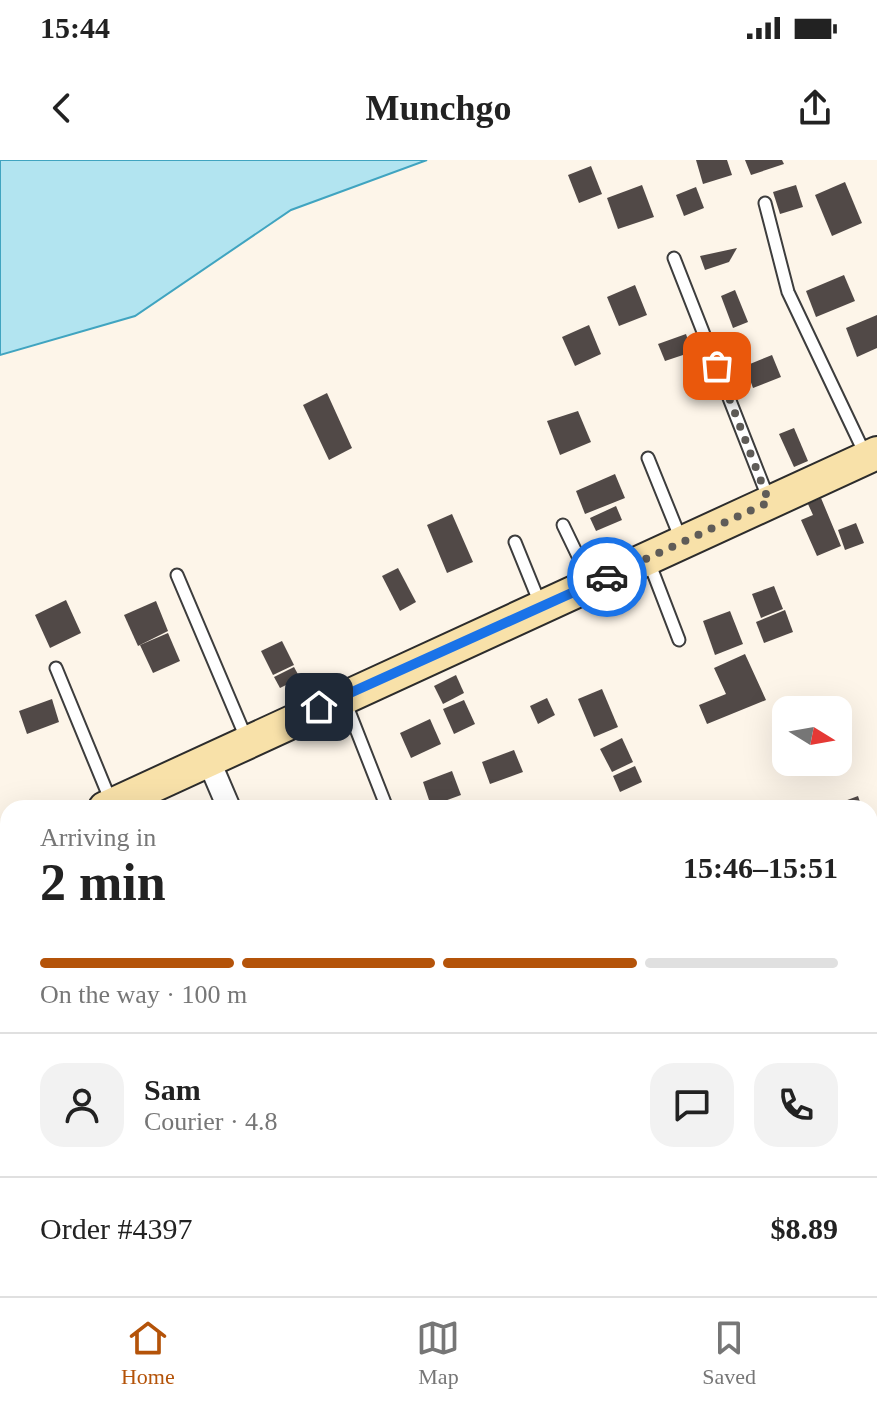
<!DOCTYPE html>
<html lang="en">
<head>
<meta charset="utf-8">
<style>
	:root { --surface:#fff; --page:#f2f2f2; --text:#222; --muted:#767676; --line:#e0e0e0; --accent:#b45309 }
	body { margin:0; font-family:Georgia,serif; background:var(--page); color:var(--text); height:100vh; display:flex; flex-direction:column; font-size:30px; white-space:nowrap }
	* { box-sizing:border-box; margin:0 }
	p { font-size:26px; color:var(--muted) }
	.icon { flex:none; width:44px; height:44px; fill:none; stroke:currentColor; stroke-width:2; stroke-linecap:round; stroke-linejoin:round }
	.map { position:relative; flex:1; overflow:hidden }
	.side { position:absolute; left:0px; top:640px; width:878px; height:496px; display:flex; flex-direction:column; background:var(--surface); border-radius:24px 24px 0 0; box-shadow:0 8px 32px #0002 }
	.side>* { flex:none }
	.needle { width:52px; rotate:101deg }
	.fabs { position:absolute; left:772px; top:536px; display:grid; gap:16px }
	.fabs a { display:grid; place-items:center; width:80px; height:80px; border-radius:16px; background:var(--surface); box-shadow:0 8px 32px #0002; font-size:40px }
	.pin { position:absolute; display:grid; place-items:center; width:68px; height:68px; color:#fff; margin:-34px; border-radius:16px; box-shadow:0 4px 12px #0006 }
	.courier { position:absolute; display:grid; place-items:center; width:80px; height:80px; margin:-40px; border:6px solid #1a73e8; border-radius:50%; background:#fff; color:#222; box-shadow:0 2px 10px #0007 }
	.overview em { font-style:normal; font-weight:600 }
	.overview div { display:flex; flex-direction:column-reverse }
	.overview { display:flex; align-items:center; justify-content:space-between; height:136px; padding:0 40px }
	h1 { font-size:52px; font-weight:600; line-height:60px }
	.bar { display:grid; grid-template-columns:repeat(4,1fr); gap:12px 8px; align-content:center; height:96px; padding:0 40px }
	.bar i { height:10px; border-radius:6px; background:var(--line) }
	.bar .on { background:var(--accent) }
	.bar p { grid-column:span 4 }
	.line { display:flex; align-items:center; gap:20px; padding:0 40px; border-top:2px solid var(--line) }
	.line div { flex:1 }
	.round { display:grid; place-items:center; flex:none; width:84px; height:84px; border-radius:24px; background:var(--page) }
	.status { display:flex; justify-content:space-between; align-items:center; height:56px; padding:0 40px; background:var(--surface); direction:ltr }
	.status svg { height:22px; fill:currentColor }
	header { display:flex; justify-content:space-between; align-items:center; height:104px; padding:0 40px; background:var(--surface); font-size:36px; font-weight:600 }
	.tabs { display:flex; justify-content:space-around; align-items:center; height:112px; border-top:2px solid var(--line); background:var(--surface); font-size:22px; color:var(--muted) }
	.tabs a { display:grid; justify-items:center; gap:4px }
	.tabs .on { color:var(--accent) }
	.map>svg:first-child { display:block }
</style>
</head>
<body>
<div class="status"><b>15:44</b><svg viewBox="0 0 49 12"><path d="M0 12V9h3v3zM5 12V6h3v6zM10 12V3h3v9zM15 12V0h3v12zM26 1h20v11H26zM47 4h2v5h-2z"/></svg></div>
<header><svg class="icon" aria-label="back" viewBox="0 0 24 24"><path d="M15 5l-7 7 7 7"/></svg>Munchgo<svg class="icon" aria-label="share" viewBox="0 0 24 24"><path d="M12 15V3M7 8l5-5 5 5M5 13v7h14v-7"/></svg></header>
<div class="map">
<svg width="877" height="1136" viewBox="0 0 877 1136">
	<rect width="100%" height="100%" fill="#fdf5e9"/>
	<polygon fill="#b2e4f0" stroke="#40a4c0" stroke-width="2" points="0,0 427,0 291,50 135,156 0,195"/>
	<g fill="#514947">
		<polygon points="696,0 727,0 732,15 703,24"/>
		<polygon points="745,0 782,0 784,4 751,15"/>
		<polygon points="591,6 602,34 579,43 568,15"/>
		<polygon points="845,22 862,63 832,76 815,35"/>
		<polygon points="642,25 654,57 618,69 607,38"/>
		<polygon points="796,25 803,47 780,54 773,32"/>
		<polygon points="696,27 704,48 684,56 676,35"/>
		<polygon points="737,88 729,102 705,110 700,96"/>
		<polygon points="844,115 855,141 816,157 806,131"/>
		<polygon points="635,125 647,155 619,166 607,137"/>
		<polygon points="735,130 748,162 733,168 721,136"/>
		<polygon points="877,155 877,188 857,197 846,168"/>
		<polygon points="589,165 601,194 575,206 562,177"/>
		<polygon points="686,174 692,192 665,201 658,184"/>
		<polygon points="772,195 781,217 753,228 745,206"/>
		<polygon points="327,233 352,288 329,300 303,245"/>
		<polygon points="578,251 591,282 560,295 547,261"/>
		<polygon points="794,268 808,301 794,307 779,274"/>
		<polygon points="615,314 625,338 585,354 576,331"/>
		<polygon points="821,338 841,386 817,396 801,360 813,355 808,344"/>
		<polygon points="616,346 622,360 596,371 590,358"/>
		<polygon points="452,354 473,402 447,413 427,365"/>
		<polygon points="856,363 864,383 845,390 838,370"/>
		<polygon points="398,408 416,442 400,451 382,416"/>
		<polygon points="774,426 783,449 761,458 752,434"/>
		<polygon points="66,440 81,473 50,488 35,455"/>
		<polygon points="156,441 168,471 138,486 124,455"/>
		<polygon points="785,450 793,472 764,483 756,462"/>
		<polygon points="730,451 743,484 715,495 703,461"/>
		<polygon points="168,473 180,501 153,513 140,485"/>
		<polygon points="282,481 294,505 273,515 261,491"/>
		<polygon points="745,494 766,540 707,564 699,545 726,534 714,508"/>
		<polygon points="294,507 300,518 280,528 274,517"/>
		<polygon points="456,515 464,533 443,544 434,526"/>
		<polygon points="602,529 618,567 594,577 578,539"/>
		<polygon points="547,538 555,555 538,564 530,546"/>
		<polygon points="52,539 59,562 27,574 19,551"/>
		<polygon points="464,540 475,564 454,574 443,549"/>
		<polygon points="430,559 441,584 411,598 400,573"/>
		<polygon points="622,578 633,602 612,612 600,589"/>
		<polygon points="514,590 523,612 490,624 482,602"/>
		<polygon points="635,606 642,622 620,632 613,616"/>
		<polygon points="452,611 461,635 431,646 423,622"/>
		<polygon points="858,636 862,648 826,648"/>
		<polygon points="745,1128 773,1128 776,1136 748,1136"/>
	</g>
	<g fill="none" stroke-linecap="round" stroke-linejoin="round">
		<defs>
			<g id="lane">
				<polyline points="765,43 788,132 865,294"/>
				<polyline points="674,98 769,340"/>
				<polyline points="648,298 682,382"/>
				<polyline points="563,365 591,423"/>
				<polyline points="515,382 541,446"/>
				<polyline points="649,402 679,480"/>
				<polyline points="177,415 247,580"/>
				<polyline points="56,508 112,644"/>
				<polyline points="345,541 387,648"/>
			</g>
			<g id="street">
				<polyline points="208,599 229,648"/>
				<polyline points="407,1128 411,1136"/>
			</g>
			<g id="secondary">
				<polyline points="105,648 877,293"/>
				<polyline points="0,698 8,694"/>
			</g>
		</defs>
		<use href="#lane" stroke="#3d3d3d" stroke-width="15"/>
		<use href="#street" stroke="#3d3d3d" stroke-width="26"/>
		<use href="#secondary" stroke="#2c2c2c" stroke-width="36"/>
		<use href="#lane" stroke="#fff" stroke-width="11"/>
		<use href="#street" stroke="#fff" stroke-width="22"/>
		<use href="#secondary" stroke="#f8e1a9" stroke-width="32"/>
	</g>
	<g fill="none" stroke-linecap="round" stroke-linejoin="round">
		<polyline stroke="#5f5c58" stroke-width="8" stroke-dasharray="0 14.4" points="607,417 769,342 717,206"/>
		<polyline stroke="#1a73e8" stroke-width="10" points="319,547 607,417"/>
	</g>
</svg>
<div class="fabs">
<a><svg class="needle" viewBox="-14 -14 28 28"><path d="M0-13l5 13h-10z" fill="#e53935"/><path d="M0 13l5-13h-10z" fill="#767676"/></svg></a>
</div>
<div class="pin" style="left:717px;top:206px;background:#ea580c"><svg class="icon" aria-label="bag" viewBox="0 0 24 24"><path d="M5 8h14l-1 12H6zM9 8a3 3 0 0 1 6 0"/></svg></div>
<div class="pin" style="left:319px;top:547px;background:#1f2937"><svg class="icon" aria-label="home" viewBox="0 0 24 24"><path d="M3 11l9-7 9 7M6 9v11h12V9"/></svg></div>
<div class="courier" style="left:607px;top:417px"><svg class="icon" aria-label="car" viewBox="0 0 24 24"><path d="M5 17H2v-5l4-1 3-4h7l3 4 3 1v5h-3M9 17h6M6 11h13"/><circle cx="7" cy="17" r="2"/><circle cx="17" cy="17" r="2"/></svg></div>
<section class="side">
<div class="overview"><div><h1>2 min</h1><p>Arriving in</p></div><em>15:46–15:51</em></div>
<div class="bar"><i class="on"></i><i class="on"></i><i class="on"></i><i></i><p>On the way · 100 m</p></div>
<div class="line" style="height:144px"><a class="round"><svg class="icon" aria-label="person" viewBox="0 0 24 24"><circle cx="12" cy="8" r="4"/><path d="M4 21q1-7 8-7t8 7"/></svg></a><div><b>Sam</b><p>Courier · 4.8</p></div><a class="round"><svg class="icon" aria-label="chat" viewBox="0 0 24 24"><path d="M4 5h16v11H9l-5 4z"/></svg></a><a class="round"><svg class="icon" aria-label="phone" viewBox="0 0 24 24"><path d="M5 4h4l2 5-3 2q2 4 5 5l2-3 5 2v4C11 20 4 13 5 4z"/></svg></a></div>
<div class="line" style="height:104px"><div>Order #4397</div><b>$8.89</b></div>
</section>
</div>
<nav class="tabs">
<a class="on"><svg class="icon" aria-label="home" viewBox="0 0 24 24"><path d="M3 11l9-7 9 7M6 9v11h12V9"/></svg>Home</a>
<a><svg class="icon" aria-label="map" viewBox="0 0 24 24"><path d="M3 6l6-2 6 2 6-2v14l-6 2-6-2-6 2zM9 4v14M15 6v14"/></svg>Map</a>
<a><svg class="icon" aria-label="saved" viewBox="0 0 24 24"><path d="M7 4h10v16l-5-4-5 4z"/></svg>Saved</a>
</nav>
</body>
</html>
